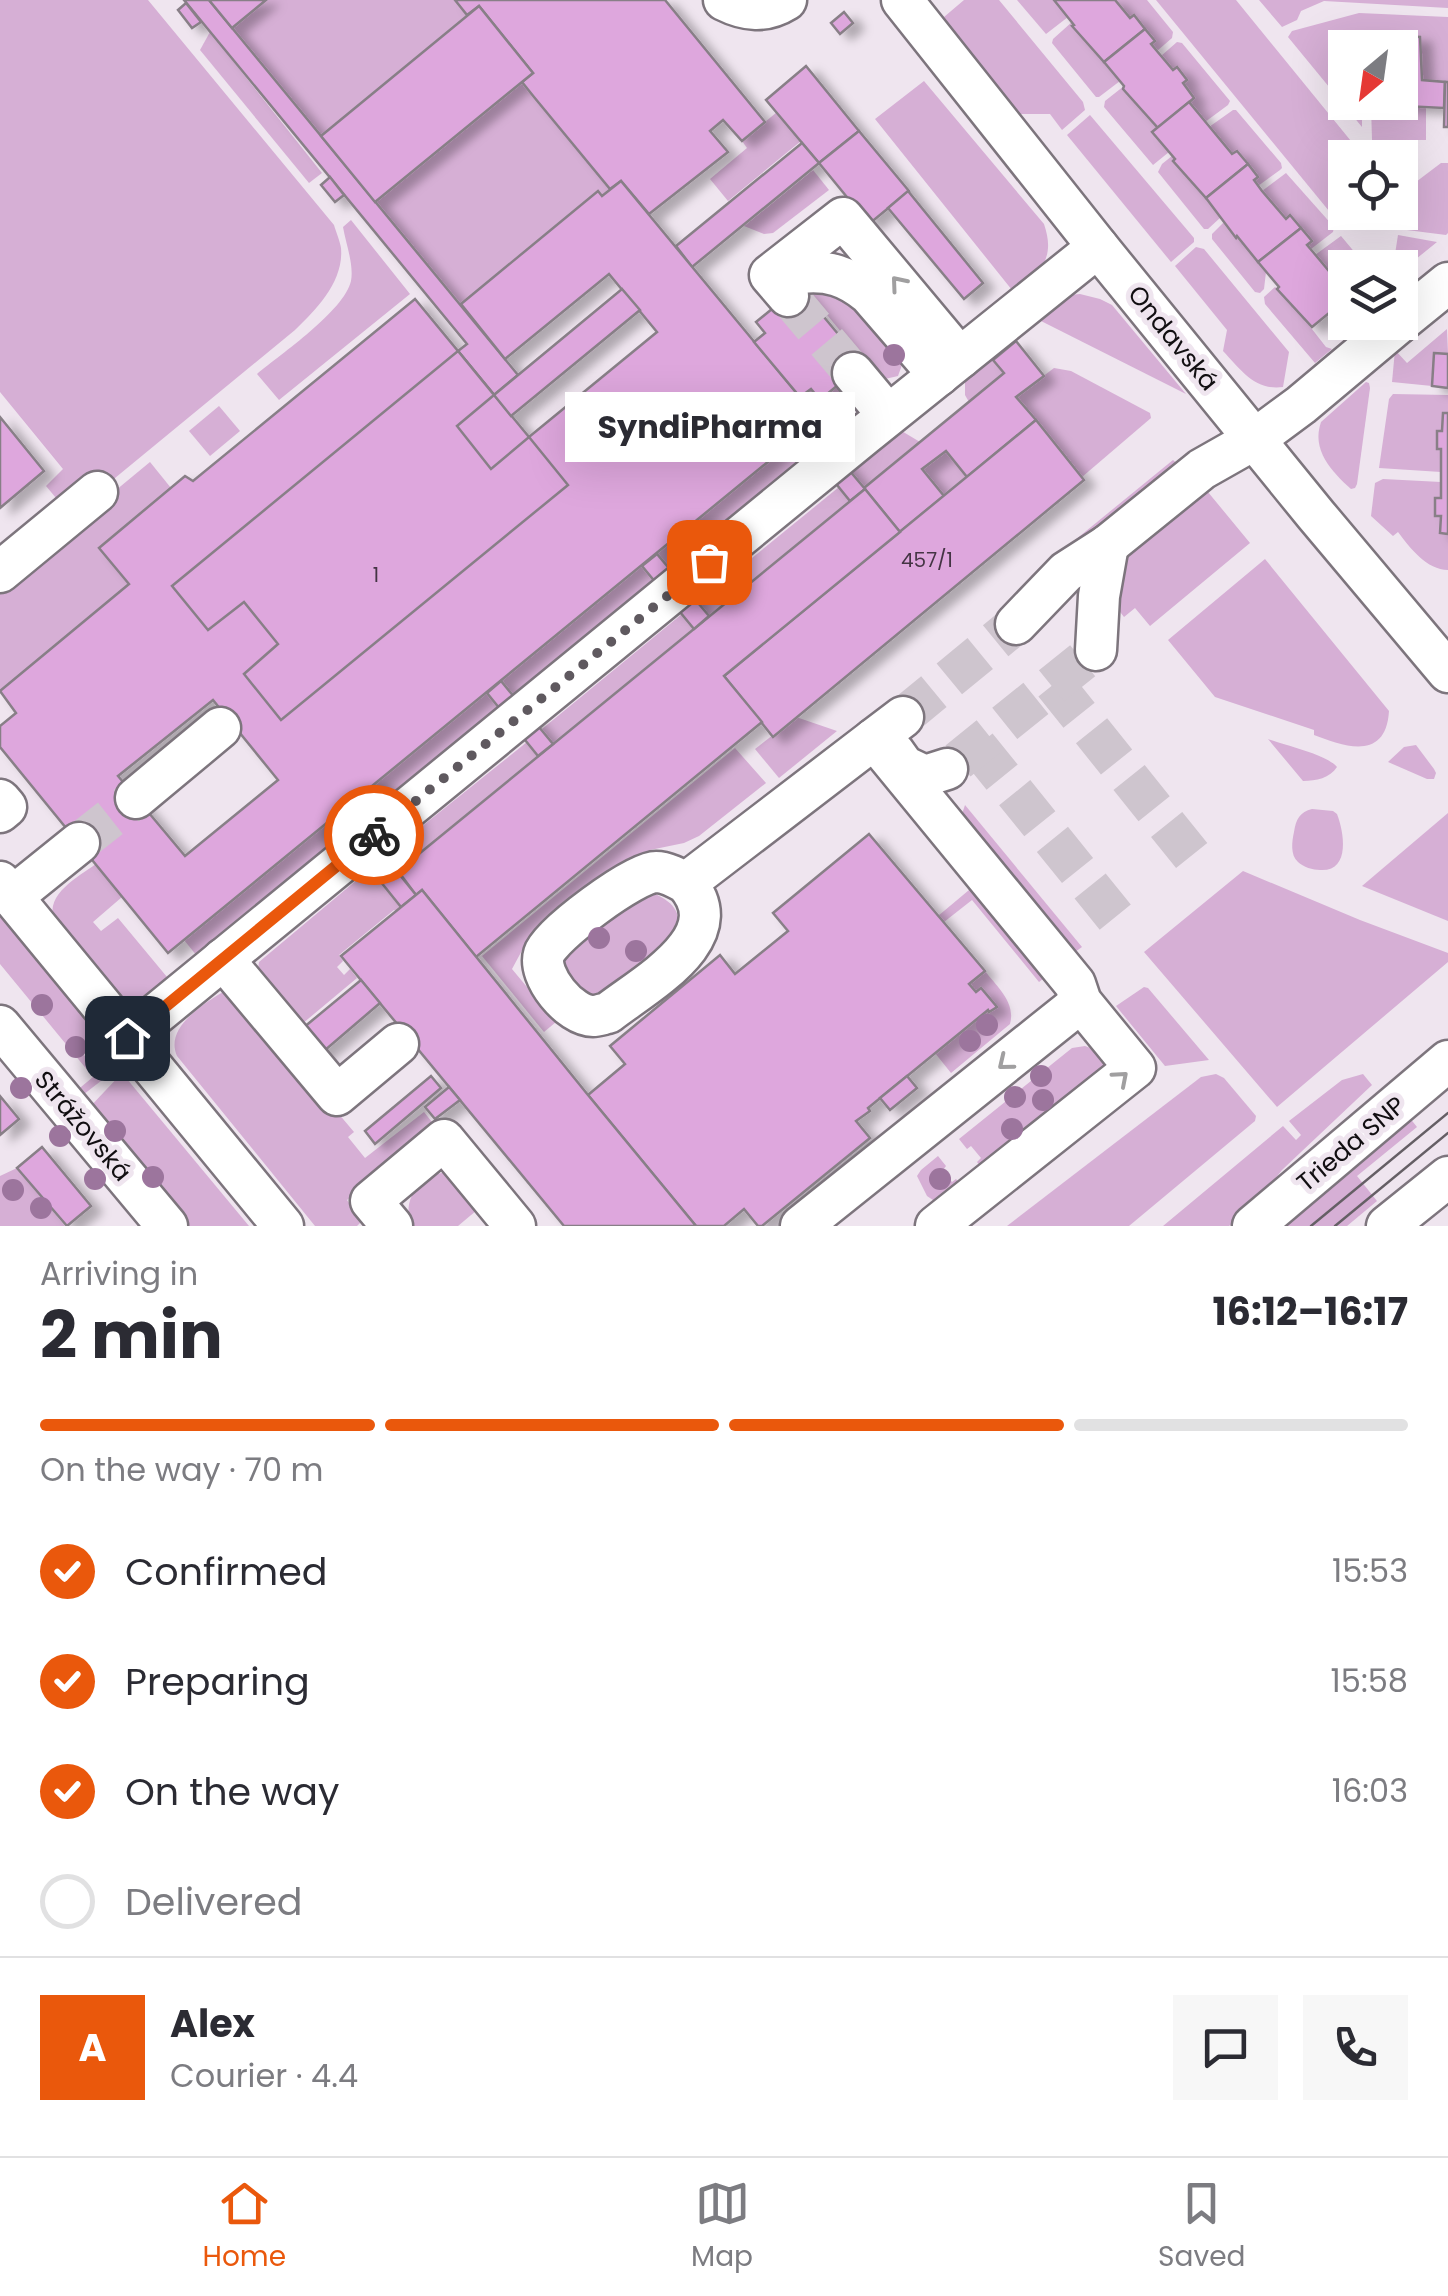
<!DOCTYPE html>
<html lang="en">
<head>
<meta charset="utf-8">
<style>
	:root { --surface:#fff; --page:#f7f7f7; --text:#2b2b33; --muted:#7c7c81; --line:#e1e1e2; --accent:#ea580c }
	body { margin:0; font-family:Poppins,sans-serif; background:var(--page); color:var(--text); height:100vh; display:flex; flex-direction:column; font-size:38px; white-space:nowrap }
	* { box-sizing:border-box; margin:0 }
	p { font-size:32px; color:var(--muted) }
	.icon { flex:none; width:55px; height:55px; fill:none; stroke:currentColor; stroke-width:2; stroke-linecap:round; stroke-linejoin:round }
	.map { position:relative; height:1226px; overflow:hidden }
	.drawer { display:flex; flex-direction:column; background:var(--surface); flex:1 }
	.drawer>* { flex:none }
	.needle { width:65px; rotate:209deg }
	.tools { position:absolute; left:1328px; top:30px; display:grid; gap:20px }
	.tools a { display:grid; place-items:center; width:90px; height:90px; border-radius:0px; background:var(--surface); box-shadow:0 10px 40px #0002; font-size:50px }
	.pin { position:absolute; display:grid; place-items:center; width:85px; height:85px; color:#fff; margin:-42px; border-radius:20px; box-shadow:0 5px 15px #0006 }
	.courier { position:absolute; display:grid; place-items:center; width:100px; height:100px; margin:-50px; border:8px solid #ea580c; border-radius:50%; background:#fff; color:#222; box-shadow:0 2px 12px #0007 }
	.bubble { position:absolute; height:70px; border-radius:0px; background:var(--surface); box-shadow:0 10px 40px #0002; font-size:32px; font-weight:700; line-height:70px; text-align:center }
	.overview em { font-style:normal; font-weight:700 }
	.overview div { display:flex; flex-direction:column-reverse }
	.overview { display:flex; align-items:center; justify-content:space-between; height:170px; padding:0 40px }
	h1 { font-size:65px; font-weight:700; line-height:75px }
	.bar { display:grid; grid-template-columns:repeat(4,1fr); gap:15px 10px; align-content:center; height:120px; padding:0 40px }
	.bar i { height:12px; border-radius:8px; background:var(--line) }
	.bar .on { background:var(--accent) }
	.bar p { grid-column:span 4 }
	.line { display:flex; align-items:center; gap:25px; padding:0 40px; border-top:2px solid var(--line) }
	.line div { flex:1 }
	.round { display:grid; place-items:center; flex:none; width:105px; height:105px; border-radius:0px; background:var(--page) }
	ol { padding:0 40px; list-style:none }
	li { display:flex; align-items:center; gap:30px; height:110px }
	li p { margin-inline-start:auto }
	li .icon { padding:10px; border-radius:50%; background:var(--accent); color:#fff; stroke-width:4 }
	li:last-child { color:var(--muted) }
	li i { width:55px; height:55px; border:5px solid var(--line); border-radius:50% }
	.tabs { display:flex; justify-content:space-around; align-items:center; height:140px; border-top:2px solid var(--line); background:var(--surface); font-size:28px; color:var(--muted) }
	.tabs a { display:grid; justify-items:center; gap:5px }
	.tabs .on { color:var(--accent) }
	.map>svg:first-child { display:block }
</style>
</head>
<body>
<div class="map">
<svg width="1448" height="1226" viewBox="0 0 1448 1226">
	<defs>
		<filter id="shadow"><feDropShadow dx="11" dy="6" stdDeviation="5" flood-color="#0004"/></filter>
	</defs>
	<rect width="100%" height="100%" fill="#efe5ef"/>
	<g fill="#d6afd5">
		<path d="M0,0H148L334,225C336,232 340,241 341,248C344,281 317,309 295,330L98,492L66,510L46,486L63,469L0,392Z"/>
		<polygon points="266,0 455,0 467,15 321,136 232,28"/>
		<polygon points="964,0 999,0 1083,102 1085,110 1062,130 1050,114 1016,114 959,43 944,17"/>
		<polygon points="1017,0 1054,0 1068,17 1046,34"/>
		<polygon points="1115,0 1147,0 1173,32 1172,38 1157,51 1151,44 1155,41 1134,16 1130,18"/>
		<polygon points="1156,0 1236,0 1364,157 1345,158 1345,212 1383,213 1381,229 1338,222"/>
		<polygon points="1259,0 1448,0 1448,8 1324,1 1301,11 1297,20 1282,27"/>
		<polygon points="1359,13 1448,17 1448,82 1422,80 1419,37 1362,47 1345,48 1345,102 1362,103 1362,127 1288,37 1292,31"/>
		<polygon points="1072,22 1073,27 1120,81 1099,97 1096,97 1052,43 1053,39"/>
		<polygon points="210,32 322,173 309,183 200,50"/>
		<polygon points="1177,42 1182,43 1230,101 1228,105 1205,122 1189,102 1194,98 1183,83 1187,79 1177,67 1173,70 1161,56"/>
		<path d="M924,81L1044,224C1056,259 1040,272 1016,295L875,119Z"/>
		<polygon points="522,82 610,189 602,196 597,191 461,304 375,202"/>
		<polygon points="1124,86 1124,90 1158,128 1153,132 1169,152 1153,165 1104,107 1105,101"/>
		<polygon points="1371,105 1426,107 1426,140 1372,140"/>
		<polygon points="1233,110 1236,110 1281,163 1282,168 1280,170 1258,186 1254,180 1258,176 1238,151 1232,154 1209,127"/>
		<polygon points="777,112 801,141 728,201 710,179 747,148 742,141"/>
		<polygon points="1090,115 1194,238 1194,242 1171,262 1067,135"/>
		<polygon points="1172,156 1221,217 1208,229 1204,229 1158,172 1162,164"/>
		<polygon points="1441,163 1448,163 1448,233 1446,235 1399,229 1404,191"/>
		<polygon points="813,170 829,190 773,233 764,234 744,226"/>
		<polygon points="1286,173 1334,227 1333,232 1311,249 1307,245 1311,240 1291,216 1286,219 1262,191"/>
		<path d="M351,220L410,294L279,400L257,374C281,354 344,311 351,281C354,265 346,244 343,227Z"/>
		<polygon points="1225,221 1235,237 1237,236 1266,272 1264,289 1260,293 1255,292 1212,239 1212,234"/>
		<polygon points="1398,235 1437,242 1400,272 1400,268 1393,267"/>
		<polygon points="1341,236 1367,267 1345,268 1345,292 1338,284 1343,279 1333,267 1328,270 1315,255"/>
		<path d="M1196,247L1204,249L1289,352L1283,387C1255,391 1241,370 1223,351L1227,330L1175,266Z"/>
		<polygon points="1275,287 1290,301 1326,347 1332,349 1315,363 1265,304 1264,297"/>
		<polygon points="818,289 853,300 903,362 898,376 885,379 876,374 808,292"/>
		<polygon points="1080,294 1100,299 1112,305 1186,394 1041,321 1039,318 1070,295"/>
		<polygon points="1447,329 1448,354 1434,353 1432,386 1392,382 1395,350 1407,363"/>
		<polygon points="990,355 1004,373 969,402 965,395 965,379"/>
		<polygon points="1054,368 1071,371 1150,413 1151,418 1082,477 1016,397"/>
		<path d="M1366,382L1369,383L1370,388L1357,484L1355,488L1351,489C1332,472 1311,450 1321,422Z"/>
		<polygon points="841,383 853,405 854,414 839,431 824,441 812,426 818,420 800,397 811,389 821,399"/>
		<polygon points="1393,394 1448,395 1448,413 1443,414 1442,431 1437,432 1437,448 1441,449 1441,472 1379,468 1389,399"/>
		<polygon points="219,406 240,431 210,456 189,431"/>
		<polygon points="900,430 920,442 864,488 847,468"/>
		<polygon points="798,437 815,458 673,573 657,554"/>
		<polygon points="946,451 967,477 944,496 922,469"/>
		<polygon points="1173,460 1181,467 1038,585 1031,576"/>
		<polygon points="150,462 171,488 129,584 0,691 0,586"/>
		<path d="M1383,479L1441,482V498L1435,499V515L1441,516L1440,533L1448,534V570C1427,570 1410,548 1398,532L1393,536L1371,516L1375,483Z"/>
		<polygon points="1203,486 1250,543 1150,626 1135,608 1124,617 1114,604 1123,552"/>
		<polygon points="839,487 850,501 709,616 698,602"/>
		<path d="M1265,559L1389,711C1386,761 1345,747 1314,735V730L1215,697L1168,640Z"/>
		<polygon points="642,566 658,585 518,701 501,681"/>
		<polygon points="682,614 694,629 553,744 542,729"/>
		<polygon points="487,693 502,712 362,829 346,808"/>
		<polygon points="796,717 837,731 779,778 755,749"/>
		<path d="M1268,739C1285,745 1328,755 1337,767C1330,778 1316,781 1303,781Z"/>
		<polygon points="527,742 538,756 398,871 385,856"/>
		<polygon points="1416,745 1434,769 1436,773 1434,779 1427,779 1388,762 1404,747"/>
		<polygon points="735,748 766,783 699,836 684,843 650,850 650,855 571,905 526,943 512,969 556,1022 544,1032 482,956"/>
		<polygon points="965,805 1082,947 1075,952 962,814"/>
		<path d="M1312,809L1333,811L1337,814C1344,832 1351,872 1320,870C1313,870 1303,867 1298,862C1290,855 1292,841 1294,832C1296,819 1300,812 1312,809Z"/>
		<polygon points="1448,813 1448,921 1362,886"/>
		<polygon points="331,820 348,841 201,961 184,940"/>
		<path d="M96,864L122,897L93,922L101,931L118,918L172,983C157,994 142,1010 124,1002L54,920C45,894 78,877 96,864Z"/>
		<polygon points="370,869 401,907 396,911 394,910 339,955 343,961 337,967 344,975 350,969 357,978 296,1029 257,976 259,962"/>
		<polygon points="1243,871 1360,920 1448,953 1448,962 1277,1107 1144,952"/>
		<polygon points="975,885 1048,975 1039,982 972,900 944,922 938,916"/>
		<path d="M653,893C677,904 681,913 678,939L603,1002L563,985L562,949L621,901Z"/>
		<polygon points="0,903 89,1021 84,1055 101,1075 115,1070 79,1098 75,1092 93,1077 0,964"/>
		<path d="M985,971C997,987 1016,1002 1010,1024L951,1073L935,1053L988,1010L990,1012L996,1007L982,988L976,992L969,984Z"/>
		<polygon points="1144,987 1148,988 1209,1060 1165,1066 1116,1006"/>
		<path d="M226,990L243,1000L354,1132L348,1137L365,1158L424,1112L436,1127L347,1200L362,1221L357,1226H315L177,1056C164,1027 205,1003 226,990Z"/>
		<polygon points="1085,1046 1099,1051 1104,1063 1104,1075 986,1173 977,1162 981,1158 971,1146 967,1149 959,1139 1072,1048"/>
		<polygon points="122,1073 249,1226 186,1226 88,1109"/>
		<polygon points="1216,1074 1224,1078 1256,1116 1255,1121 1129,1226 1007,1226 1201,1077"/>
		<polygon points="1363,1074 1372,1085 1282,1170 1257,1202 1229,1226 1163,1226 1283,1126 1296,1140 1301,1135 1289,1121 1342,1080"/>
		<polygon points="1409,1117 1417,1127 1357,1176 1377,1201 1347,1226 1279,1226"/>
		<polygon points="938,1156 946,1166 943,1170 952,1182 956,1179 964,1189 936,1202 927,1196 917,1176 921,1170"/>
		<polygon points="17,1168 65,1226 0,1226 0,1176"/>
		<path d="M445,1172L460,1178L483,1205L458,1226H413C399,1201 420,1177 445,1172Z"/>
	</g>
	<g fill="#dea7dd" stroke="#887f87" stroke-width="2.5" fill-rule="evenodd" filter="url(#shadow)">
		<polygon points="184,0 209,0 518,375 494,395 458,351 467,344"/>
		<polygon points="209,0 266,0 232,28"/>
		<polygon points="455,0 665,0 765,122 742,141 723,120 710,131 728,152 649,214 621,181 610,189 534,97 522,82 533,73 479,6 467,15"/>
		<polygon points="1054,0 1115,0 1130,18 1134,15 1145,29 1104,62 1072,26 1074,25"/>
		<polygon points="186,3 201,22 192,28 178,10"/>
		<polygon points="479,6 533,73 375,202 321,136"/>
		<polygon points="844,12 853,23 840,34 831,23"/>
		<polygon points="1145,29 1155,41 1151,44 1173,70 1177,67 1187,80 1183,83 1194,98 1158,128 1123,89 1124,86 1104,62"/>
		<polygon points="1362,34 1420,37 1422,80 1445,82 1444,108 1362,104 1400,102 1400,48 1362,48"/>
		<polygon points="806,66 859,131 819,163 766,100"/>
		<polygon points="1445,82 1448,82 1448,127 1444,127"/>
		<polygon points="1189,102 1232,154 1237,151 1248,164 1206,198 1173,161 1175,159 1152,132"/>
		<polygon points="859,131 909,191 869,224 819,163"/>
		<polygon points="802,143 819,163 692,267 676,246"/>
		<polygon points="1248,164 1258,177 1254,180 1262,191 1286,219 1290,215 1301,228 1258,262 1237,236 1236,238 1206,198"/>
		<polygon points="330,177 344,195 335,202 321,185"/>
		<path d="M621,181L819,420L168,953L0,747V726L16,713L0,691L129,584L99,548L185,476L193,481L415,299L529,437L657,332L609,274L505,359L461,304L598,191L602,196ZM213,700L278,780L185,856L118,776Z"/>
		<polygon points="908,191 983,283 964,299 888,208"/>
		<polygon points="1301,228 1312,241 1307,245 1313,252 1328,270 1332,266 1343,280 1338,284 1345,292 1345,300 1312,327 1277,289 1279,287 1258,262"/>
		<polygon points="799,287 863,364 820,400 811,389 800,397 754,342 765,333 756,322"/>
		<polygon points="622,289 640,310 511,416 494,395"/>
		<polygon points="1016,341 1044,376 1016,397 1036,420 967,477 946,451 922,469 944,496 900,532 864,488 1004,373 993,360"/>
		<polygon points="458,351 494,395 457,426 491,469 529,437 568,485 281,720 244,674 278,644 244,602 208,630 172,586"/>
		<polygon points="1434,353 1448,354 1448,388 1432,386"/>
		<polygon points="1443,413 1448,413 1448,534 1440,533 1441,516 1435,516 1435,498 1441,498 1441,449 1437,449 1437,431 1442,431"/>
		<polygon points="0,417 44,471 0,508"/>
		<polygon points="1036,420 1084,480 773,737 724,676"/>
		<polygon points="812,426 865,489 850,501 798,437"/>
		<polygon points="865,489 900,532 724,676 762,722 476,957 422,890 416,895 398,871"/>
		<polygon points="657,554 709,616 694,629 642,566"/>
		<polygon points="501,681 553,744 538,756 487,693"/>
		<polygon points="346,808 416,895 401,907 331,820"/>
		<polygon points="869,834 985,971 969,984 976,992 981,988 997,1007 989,1012 988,1010 868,1108 870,1111 856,1121 870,1138 762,1226 758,1226 744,1209 724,1226 696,1226 588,1095 625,1064 610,1046 720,955 735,974 788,931 773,913"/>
		<polygon points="422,890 588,1095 696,1226 564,1226 341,956"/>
		<polygon points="361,980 380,1003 317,1057 297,1033"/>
		<polygon points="431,1076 441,1088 375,1144 365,1131"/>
		<polygon points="907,1076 917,1088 890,1110 880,1098"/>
		<polygon points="449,1087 460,1100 435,1119 425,1107"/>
		<polygon points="0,1096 19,1119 0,1135"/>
		<polygon points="42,1147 91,1206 67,1226 17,1168"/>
	</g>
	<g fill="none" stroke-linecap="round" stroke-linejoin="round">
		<g stroke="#cec5ce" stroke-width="40" stroke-dasharray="40 20" stroke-linecap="butt">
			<polyline points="788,296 853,373"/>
			<polyline points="1054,684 1196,861"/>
			<polyline points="903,717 1016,624"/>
			<polyline points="977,746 1120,923"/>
			<polyline points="958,761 1096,650"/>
			<polyline points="79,843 136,798"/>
		</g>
		<defs>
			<g id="minor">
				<path d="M724,0C746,11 765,13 786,0"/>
				<polyline points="902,0 1098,247 1316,515 1448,672"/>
				<path d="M801,273C828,270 847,276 869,294L939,375"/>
				<polyline points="788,296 770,275 843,218 960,358"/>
				<polyline points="1400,322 1448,283"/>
				<polyline points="853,373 888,415"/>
				<polyline points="0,572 97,492"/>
				<polyline points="1016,624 1066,572 1108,545 1202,469 1255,439 1301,405 1400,322"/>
				<polyline points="1096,650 1099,596 1108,545"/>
				<polyline points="903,717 874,739 1075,984 1081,1002 1135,1068 936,1226"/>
				<polyline points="894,752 904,766 925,776 947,769"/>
				<polyline points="136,798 220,728"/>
				<polyline points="0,800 6,807 0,812"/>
				<polyline points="0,882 283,1226"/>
				<path d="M686,883C734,937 645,984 608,1013C603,1014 597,1016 593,1016C570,1016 537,976 544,954C550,935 635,872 656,872C666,872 677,878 686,883L874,739"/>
				<polyline points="12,897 79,843"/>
				<polyline points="223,959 337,1095 398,1044"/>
				<polyline points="0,1026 167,1226"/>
				<polyline points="127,1038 864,435 1098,247"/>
				<polyline points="392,1226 371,1201 444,1140 515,1226"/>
				<polyline points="801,1226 1081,1002"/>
				<polyline points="1253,1226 1448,1061"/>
				<polyline points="1387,1226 1448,1177"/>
			</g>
		</defs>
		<use href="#minor" stroke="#7d757d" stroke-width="45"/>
		<use href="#minor" stroke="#fff" stroke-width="40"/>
		<g stroke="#655f65" stroke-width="2.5">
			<polyline points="1311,1226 1448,1113"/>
			<polyline points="1335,1226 1448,1133"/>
		</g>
	</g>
	<g fill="#9c759d">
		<circle cx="894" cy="355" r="11"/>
		<circle cx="599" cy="938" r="11"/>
		<circle cx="636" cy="951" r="11"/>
		<circle cx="42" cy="1005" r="11"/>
		<circle cx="987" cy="1025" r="11"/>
		<circle cx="970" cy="1041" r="11"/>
		<circle cx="76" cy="1047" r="11"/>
		<circle cx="1041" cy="1076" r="11"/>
		<circle cx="21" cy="1088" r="11"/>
		<circle cx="1015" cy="1097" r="11"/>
		<circle cx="1043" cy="1100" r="11"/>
		<circle cx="1012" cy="1129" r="11"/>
		<circle cx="115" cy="1131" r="11"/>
		<circle cx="60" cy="1136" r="11"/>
		<circle cx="153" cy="1177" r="11"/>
		<circle cx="95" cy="1179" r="11"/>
		<circle cx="940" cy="1179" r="11"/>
		<circle cx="13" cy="1190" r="11"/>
		<circle cx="41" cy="1208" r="11"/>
	</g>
	<defs><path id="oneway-chevron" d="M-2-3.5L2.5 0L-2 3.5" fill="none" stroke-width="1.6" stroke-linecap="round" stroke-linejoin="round" transform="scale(2.5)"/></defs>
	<g stroke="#a09fa0">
		<use href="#oneway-chevron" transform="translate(898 283) rotate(-130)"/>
		<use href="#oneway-chevron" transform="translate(1005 1063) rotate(141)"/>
		<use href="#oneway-chevron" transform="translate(1121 1078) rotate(-41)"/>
	</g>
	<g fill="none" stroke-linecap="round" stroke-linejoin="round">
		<polyline stroke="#5f595f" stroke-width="10" stroke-dasharray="0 18" points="374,835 709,562"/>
		<polyline stroke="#ea580c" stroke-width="12" points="127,1038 374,835"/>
	</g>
	<g text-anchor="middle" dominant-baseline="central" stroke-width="10" stroke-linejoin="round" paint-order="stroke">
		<g font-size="20" fill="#443444">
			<text x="927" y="560">457/1</text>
			<text x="376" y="575">1</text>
		</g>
		<g font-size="25" fill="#110e11" stroke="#efe5ef">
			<text transform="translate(1173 338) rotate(51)">Ondavská</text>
			<text transform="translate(83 1126) rotate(50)">Strážovská</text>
			<text transform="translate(1351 1144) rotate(-40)">Trieda SNP</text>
		</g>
	</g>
</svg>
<div class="tools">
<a><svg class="needle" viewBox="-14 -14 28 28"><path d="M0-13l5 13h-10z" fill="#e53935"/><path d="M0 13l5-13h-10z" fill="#7c7c81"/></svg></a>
<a><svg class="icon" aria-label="locate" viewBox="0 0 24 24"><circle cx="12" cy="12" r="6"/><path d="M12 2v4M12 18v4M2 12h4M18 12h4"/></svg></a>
<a><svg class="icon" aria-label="layers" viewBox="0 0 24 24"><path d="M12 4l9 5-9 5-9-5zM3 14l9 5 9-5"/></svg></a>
</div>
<div class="pin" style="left:709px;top:562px;background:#ea580c"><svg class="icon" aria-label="bag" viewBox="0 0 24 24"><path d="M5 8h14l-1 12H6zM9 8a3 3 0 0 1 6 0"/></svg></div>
<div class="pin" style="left:127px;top:1038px;background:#1f2937"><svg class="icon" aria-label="home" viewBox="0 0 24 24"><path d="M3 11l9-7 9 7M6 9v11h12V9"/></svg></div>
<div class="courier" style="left:374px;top:835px"><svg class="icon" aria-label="bike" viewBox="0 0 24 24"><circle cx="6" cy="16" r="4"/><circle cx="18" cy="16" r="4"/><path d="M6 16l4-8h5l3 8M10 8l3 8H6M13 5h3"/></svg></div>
<div class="bubble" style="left:565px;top:392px;width:290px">SyndiPharma</div>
</div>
<section class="drawer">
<div class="overview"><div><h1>2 min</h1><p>Arriving in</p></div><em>16:12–16:17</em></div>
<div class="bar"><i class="on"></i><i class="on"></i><i class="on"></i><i></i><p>On the way · 70 m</p></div>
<ol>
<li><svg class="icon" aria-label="check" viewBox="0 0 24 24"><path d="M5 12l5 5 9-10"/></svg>Confirmed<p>15:53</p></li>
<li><svg class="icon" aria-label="check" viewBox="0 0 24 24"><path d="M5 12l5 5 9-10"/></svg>Preparing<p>15:58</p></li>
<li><svg class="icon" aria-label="check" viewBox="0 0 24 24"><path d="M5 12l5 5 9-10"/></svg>On the way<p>16:03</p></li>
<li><i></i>Delivered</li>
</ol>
<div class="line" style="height:180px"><b class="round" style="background:var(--accent);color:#fff">A</b><div><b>Alex</b><p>Courier · 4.4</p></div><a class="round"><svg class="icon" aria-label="chat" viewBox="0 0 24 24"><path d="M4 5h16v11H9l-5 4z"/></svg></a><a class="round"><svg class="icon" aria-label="phone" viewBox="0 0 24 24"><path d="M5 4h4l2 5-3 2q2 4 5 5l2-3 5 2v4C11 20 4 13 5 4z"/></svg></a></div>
</section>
<nav class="tabs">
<a class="on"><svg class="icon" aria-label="home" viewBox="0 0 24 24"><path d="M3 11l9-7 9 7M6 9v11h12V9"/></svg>Home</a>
<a><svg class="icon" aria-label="map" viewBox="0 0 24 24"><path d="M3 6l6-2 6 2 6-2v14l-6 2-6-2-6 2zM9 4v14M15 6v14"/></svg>Map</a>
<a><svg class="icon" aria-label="saved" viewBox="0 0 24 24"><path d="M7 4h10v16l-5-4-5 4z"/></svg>Saved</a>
</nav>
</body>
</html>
